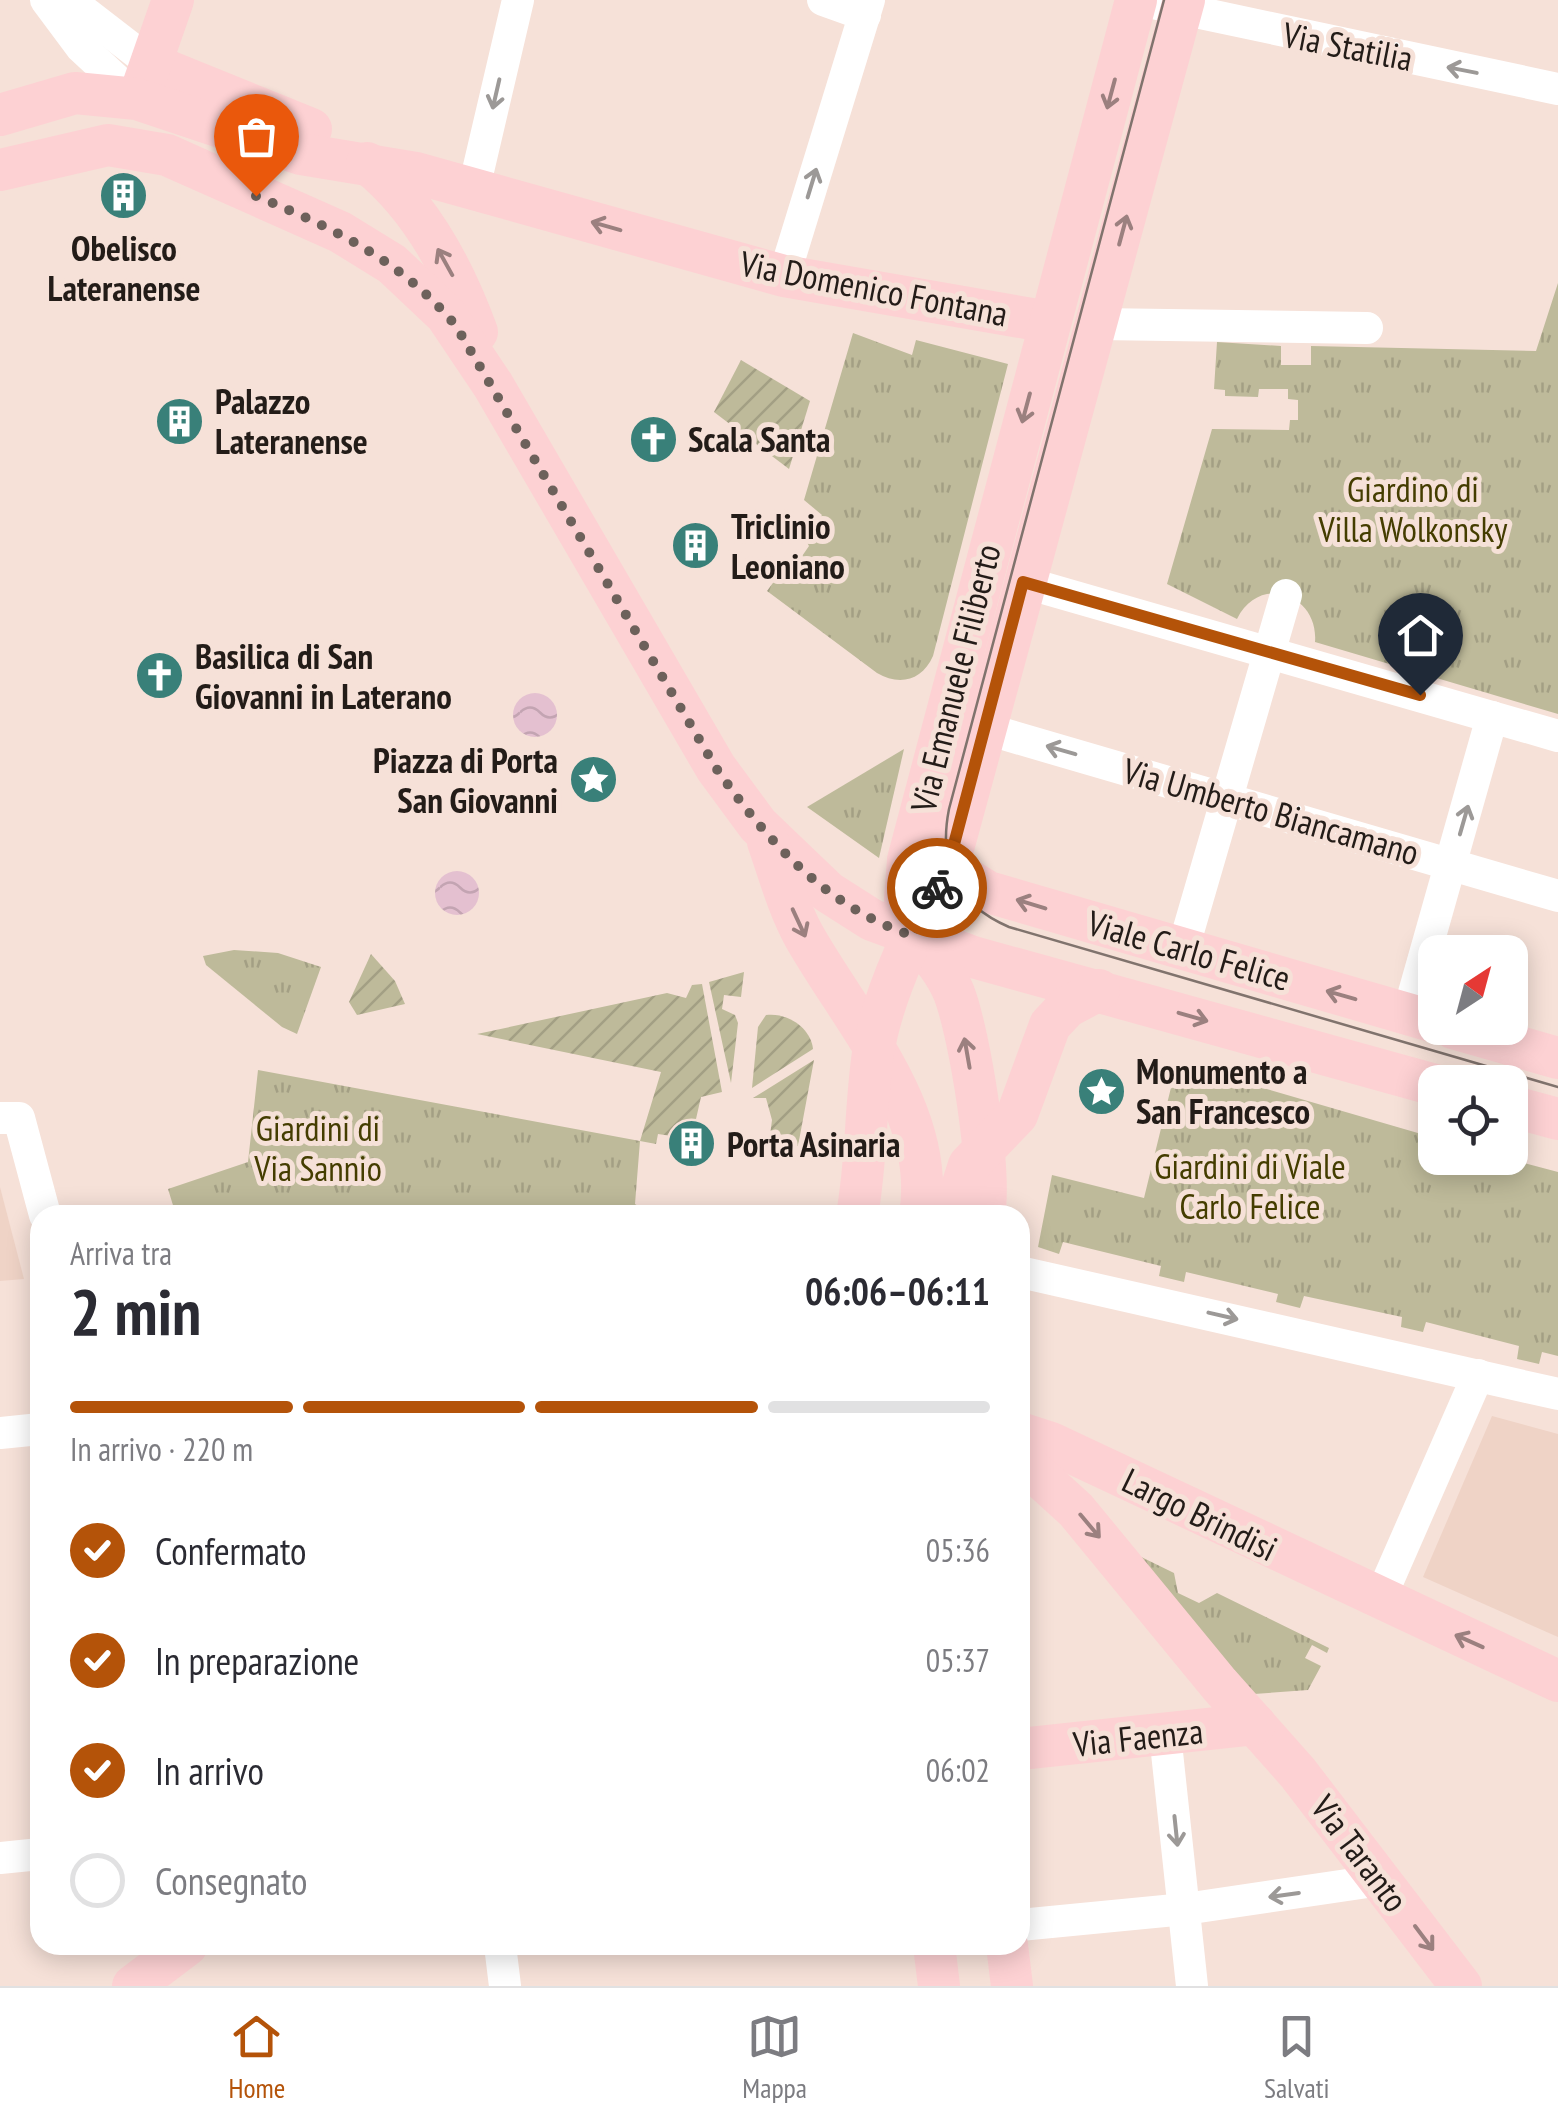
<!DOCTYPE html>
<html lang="it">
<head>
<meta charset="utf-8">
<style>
	:root { --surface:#fff; --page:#f7f7f7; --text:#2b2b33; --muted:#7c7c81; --line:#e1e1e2; --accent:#b45309 }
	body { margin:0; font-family:"PT Sans Narrow",sans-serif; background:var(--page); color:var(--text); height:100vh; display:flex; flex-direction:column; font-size:38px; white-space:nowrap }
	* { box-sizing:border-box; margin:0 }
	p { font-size:32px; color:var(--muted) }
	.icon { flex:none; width:55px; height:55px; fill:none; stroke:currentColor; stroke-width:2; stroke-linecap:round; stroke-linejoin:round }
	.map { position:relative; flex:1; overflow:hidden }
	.drawer { position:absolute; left:30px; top:1205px; width:1000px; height:750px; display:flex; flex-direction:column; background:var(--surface); border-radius:30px; box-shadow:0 5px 25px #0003 }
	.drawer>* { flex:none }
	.needle { width:65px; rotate:36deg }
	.fabs { position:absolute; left:1418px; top:935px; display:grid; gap:20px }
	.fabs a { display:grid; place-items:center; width:110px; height:110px; border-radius:20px; background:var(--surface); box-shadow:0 5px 25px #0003; font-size:50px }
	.pin { position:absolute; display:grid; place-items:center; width:85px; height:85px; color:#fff; margin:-102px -42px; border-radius:50% 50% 50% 0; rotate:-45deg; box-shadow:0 0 10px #0007 }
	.pin .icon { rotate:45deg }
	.courier { position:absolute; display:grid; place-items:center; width:100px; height:100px; margin:-50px; border:8px solid #b45309; border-radius:50%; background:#fff; color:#222; box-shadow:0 2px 12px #0007 }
	.summary em { font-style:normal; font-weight:800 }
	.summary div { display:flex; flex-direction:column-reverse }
	.summary { display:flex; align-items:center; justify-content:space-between; height:170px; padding:0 40px }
	h1 { font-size:65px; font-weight:800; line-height:75px }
	.bar { display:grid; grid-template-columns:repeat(4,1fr); gap:15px 10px; align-content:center; height:120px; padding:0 40px }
	.bar i { height:12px; border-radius:8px; background:var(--line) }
	.bar .active { background:var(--accent) }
	.bar p { grid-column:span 4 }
	ol { padding:0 40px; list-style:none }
	li { display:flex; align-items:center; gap:30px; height:110px }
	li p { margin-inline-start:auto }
	li .icon { padding:10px; border-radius:50%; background:var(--accent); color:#fff; stroke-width:4 }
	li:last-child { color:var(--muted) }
	li i { width:55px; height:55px; border:5px solid var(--line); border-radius:50% }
	.dock { display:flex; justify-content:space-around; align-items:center; height:140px; border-top:2px solid var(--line); background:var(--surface); font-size:28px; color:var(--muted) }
	.dock a { display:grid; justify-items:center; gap:5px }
	.dock .active { color:var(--accent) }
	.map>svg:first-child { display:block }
</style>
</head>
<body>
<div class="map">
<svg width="1558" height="1986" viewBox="0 0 1558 1986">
	<defs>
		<pattern id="grass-tufts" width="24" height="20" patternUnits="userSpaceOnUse" patternTransform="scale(2.5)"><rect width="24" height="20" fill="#beba9a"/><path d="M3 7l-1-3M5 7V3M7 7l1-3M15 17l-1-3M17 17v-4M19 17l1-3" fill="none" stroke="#a39f84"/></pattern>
		<pattern id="garden-furrows" width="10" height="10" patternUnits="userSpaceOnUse" patternTransform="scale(2.5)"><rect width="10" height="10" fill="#beba9a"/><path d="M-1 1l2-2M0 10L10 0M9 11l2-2" fill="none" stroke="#a39f84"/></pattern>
		<pattern id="water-waves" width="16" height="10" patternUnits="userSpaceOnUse" patternTransform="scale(2.5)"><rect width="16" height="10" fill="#e4c0d0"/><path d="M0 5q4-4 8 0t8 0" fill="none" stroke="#c3a4b2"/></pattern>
	</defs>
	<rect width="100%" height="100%" fill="#f6e1d8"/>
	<g fill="#efd3c6">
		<polygon points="0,1187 24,1279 0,1281"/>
		<polygon points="1492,1416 1558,1434 1558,1637 1423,1577"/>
	</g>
	<g fill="url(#grass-tufts)">
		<path d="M1558,283V714L1315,642C1319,594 1259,573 1237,619L1167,584L1212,429L1289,430L1290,420H1298V400L1288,399V389H1259L1258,397L1225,396V390L1214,389L1217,342L1281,346V365H1311V346L1536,351Z"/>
		<path d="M853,333L912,355L916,340L1008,364L933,656C922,681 899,686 877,673L767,591L788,562H798L809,546L805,539L822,515L804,500Z"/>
		<polygon points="904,749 879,858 807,807"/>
		<polygon points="234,950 278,953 321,967 297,1034 282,1027 206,965 203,956"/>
		<polygon points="1177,1063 1435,1138 1435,1158 1505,1158 1558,1172 1558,1356 1542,1352 1539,1364 1517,1359 1519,1346 1426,1322 1423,1332 1401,1327 1402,1317 1304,1296 1300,1308 1276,1302 1278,1294 1186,1272 1184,1282 1159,1276 1161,1266 1063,1242 1059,1254 1038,1247 1052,1175 1144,1198"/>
		<polygon points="258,1070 640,1141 635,1204 652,1215 176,1215 168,1189 248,1162"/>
		<polygon points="1127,1550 1174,1573 1178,1593 1199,1603 1217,1593 1329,1648 1327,1653 1312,1645 1305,1658 1321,1666 1308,1690 1254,1694"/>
	</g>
	<g fill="url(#garden-furrows)">
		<polygon points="741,360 810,401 789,469 714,412"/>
		<polygon points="371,954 395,981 405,1004 357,1015 349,1002"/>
		<polygon points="744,972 741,997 724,995 722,1009 735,1015 738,1023 731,1083 709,982"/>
		<polygon points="702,984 722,1092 701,1097 696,1119 699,1140 658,1134 656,1144 640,1141 661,1072 477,1034 667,993 686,998 692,985"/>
		<path d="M766,1015C787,1012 811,1028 813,1049L752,1088L758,1027Z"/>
		<polygon points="814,1060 798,1146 768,1151 772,1120 766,1098 753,1098"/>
	</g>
	<g fill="url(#water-waves)">
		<circle cx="535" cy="715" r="22"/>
		<circle cx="457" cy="893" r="22"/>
	</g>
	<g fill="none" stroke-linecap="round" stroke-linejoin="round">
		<g stroke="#fff" stroke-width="32">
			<polyline points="46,0 81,47 137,99"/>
			<polyline points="69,0 153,65"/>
			<polyline points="823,0 865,15"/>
			<polyline points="1139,0 1558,89"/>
			<polyline points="474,188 518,0"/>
			<polyline points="784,276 869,0"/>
			<polyline points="1098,324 1367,328"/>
			<polyline points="1023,582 1558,736"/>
			<polyline points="983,728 1558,896"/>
			<polyline points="1183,949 1286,595"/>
			<polyline points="1408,1014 1492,717"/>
			<polyline points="0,1118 19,1118 45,1215"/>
			<polyline points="1020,1272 1558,1394"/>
			<polyline points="0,1433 40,1429"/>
			<polyline points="1379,1601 1478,1375"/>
			<polyline points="1165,1734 1192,1986"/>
			<polyline points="0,1858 40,1854"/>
			<polyline points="1020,1925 1185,1909 1381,1880"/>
			<polyline points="500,1945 505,1986"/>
		</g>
		<g stroke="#fdd1d3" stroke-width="42">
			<polyline points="153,65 311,129"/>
			<polyline points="142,89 173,0"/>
			<polyline points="0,115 75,93 137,99 301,154 416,173 784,276 1049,322"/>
			<path d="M367,163C420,205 454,269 477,332"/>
			<polyline points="0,170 108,145 167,155 340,232 392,264 446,315 493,385 716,768 758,825 828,892 872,920 973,957 1435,1085"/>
			<path d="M768,842C779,873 788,907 804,936C852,1021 937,1112 920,1215"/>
			<polyline points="948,867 988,892 1435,1022"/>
			<polyline points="913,936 905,899 908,860 1136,0"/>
			<path d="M913,936C930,953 945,971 954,993C970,1035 992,1172 984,1215"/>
			<polyline points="1453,1028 1558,1058"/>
			<polyline points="1510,1106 1558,1119"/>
			<path d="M857,1215C867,1161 865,1107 873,1053C884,988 917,925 948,867L1184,0"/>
			<polyline points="953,1215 969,1165 1017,1115 1050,1025 1067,1007 1099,990"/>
			<polyline points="1020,1433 1051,1443 1558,1681"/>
			<polyline points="1020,1459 1076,1510 1219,1684 1298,1773 1461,1986"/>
			<polyline points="1020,1749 1255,1724"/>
			<polyline points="934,1945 939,1986"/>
			<polyline points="1007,1945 1012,1986"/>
			<polyline points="133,1986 187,1945"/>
		</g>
		<path stroke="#80736d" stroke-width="2.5" d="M1164,0L949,809C938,865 956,904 1009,927L1558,1087"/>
	</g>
	<defs><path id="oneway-shaft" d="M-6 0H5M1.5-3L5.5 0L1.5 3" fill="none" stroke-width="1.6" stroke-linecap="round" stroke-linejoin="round" transform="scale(2.5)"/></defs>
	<g stroke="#9c9997">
		<use href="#oneway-shaft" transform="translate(1462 70) rotate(-169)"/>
		<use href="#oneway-shaft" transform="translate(496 94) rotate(103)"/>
		<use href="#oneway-shaft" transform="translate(812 183) rotate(-73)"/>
		<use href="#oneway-shaft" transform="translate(1061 750) rotate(-164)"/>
		<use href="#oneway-shaft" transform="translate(1464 820) rotate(-74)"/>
		<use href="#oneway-shaft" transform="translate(1223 1316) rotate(13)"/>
		<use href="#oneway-shaft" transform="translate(1176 1831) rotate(84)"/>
		<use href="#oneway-shaft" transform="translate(1284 1895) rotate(172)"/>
	</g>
	<g stroke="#9b807f">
		<use href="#oneway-shaft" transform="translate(1111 94) rotate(105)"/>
		<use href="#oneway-shaft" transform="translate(606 226) rotate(-164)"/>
		<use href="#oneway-shaft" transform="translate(1123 230) rotate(-75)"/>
		<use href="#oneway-shaft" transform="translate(445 262) rotate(-119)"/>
		<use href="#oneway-shaft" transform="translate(1026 408) rotate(105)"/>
		<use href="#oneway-shaft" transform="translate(1031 904) rotate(-163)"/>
		<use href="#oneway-shaft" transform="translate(799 923) rotate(65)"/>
		<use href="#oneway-shaft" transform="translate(1341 995) rotate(-164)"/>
		<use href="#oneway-shaft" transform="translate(1193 1017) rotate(16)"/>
		<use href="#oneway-shaft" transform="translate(967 1053) rotate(-100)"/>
		<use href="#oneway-shaft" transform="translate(1090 1526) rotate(50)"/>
		<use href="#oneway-shaft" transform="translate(1469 1641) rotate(-156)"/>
		<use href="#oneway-shaft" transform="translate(1424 1938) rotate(53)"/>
	</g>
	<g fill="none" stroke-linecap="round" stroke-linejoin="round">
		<path stroke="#6d615b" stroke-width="10" stroke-dasharray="0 18" d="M256,196C333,228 401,260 456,326L716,768C767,841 826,907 913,936L937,888"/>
		<polyline stroke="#b45309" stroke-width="12" points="937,888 948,867 1023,582 1420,695"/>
	</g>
	<defs>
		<symbol id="building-disc" viewBox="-11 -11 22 22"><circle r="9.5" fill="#398079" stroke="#f6e1d8"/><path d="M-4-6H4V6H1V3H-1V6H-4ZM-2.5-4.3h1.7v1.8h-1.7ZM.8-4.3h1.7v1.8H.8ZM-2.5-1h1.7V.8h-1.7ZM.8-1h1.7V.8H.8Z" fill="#fff"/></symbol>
		<symbol id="church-disc" viewBox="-11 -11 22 22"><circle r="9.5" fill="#398079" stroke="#f6e1d8"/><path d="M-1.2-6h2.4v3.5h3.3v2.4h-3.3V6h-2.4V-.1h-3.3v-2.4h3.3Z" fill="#fff"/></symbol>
		<symbol id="sight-disc" viewBox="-11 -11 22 22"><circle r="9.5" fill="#398079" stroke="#f6e1d8"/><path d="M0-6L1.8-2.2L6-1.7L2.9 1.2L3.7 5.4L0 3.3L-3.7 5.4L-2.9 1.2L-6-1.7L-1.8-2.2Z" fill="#fff"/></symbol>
	</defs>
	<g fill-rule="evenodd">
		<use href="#building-disc" x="96" y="168" width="55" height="55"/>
		<use href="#building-disc" x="152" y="394" width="55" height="55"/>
		<use href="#church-disc" x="626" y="412" width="55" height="55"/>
		<use href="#building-disc" x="668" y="518" width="55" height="55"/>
		<use href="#church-disc" x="132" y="648" width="55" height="55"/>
		<use href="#sight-disc" x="566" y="752" width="55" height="55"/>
		<use href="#sight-disc" x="1074" y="1064" width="55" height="55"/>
		<use href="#building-disc" x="664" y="1116" width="55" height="55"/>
	</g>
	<g text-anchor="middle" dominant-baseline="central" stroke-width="10" stroke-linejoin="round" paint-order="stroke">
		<g font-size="35" fill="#231c18" stroke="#f6e1d8">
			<text transform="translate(1348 46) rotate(11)">Via Statilia</text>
			<text transform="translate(874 288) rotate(11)">Via Domenico Fontana</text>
			<text transform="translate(955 678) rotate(-76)">Via Emanuele Filiberto</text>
			<text transform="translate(1271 811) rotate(16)">Via Umberto Biancamano</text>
			<text transform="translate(1189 950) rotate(16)">Viale Carlo Felice</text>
			<text transform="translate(1200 1514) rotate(26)">Largo Brindisi</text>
			<text transform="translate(1138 1737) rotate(-6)">Via Faenza</text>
			<text transform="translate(1360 1853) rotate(53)">Via Taranto</text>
		</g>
		<g font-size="35" font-weight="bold" fill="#231c18" stroke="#f6e1d8" text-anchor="start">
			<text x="124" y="248" text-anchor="middle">Obelisco<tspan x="124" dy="40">Lateranense</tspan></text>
			<text x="215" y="401">Palazzo<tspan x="215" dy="40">Lateranense</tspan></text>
			<text x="688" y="439">Scala Santa</text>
			<text x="731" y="526">Triclinio<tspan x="731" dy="40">Leoniano</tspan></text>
			<text x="195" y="656">Basilica di San<tspan x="195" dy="40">Giovanni in Laterano</tspan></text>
			<text x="558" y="760" text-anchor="end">Piazza di Porta<tspan x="558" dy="40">San Giovanni</tspan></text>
			<text x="1136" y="1071">Monumento a<tspan x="1136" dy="40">San Francesco</tspan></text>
			<text x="727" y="1144">Porta Asinaria</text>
		</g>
		<g font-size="35" fill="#443d00" stroke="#f6e1d8">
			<text x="1413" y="489">Giardino di<tspan x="1413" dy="40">Villa Wolkonsky</tspan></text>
			<text x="318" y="1128">Giardini di<tspan x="318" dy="40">Via Sannio</tspan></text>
			<text x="1250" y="1166">Giardini di Viale<tspan x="1250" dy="40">Carlo Felice</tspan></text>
		</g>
	</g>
</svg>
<div class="fabs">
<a><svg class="needle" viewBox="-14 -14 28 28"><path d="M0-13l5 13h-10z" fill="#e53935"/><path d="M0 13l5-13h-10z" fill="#7c7c81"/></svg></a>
<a><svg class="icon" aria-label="locate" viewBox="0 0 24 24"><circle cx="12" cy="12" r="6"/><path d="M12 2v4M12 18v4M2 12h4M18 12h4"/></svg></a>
</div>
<div class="pin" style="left:256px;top:196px;background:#ea580c"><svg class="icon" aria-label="bag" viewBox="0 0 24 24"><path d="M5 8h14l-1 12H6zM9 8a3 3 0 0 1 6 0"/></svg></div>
<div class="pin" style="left:1420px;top:695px;background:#1f2937"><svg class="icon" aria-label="home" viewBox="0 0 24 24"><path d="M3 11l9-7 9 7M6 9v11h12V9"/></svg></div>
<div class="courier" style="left:937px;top:888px"><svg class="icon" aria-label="bike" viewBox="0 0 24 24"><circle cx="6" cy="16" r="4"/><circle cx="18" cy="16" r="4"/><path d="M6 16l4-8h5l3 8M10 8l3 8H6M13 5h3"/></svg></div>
<section class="drawer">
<div class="summary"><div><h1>2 min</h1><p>Arriva tra</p></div><em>06:06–06:11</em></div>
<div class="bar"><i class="active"></i><i class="active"></i><i class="active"></i><i></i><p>In arrivo · 220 m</p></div>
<ol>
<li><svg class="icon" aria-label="check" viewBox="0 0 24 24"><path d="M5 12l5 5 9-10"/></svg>Confermato<p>05:36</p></li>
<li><svg class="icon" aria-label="check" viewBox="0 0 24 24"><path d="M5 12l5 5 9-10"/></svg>In preparazione<p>05:37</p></li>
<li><svg class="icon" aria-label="check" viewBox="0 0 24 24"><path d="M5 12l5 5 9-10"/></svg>In arrivo<p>06:02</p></li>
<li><i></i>Consegnato</li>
</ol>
</section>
</div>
<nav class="dock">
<a class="active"><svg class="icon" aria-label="home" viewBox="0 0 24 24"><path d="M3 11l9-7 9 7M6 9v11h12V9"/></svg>Home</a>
<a><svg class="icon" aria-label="map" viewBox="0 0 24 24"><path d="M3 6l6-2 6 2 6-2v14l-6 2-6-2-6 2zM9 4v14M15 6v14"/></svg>Mappa</a>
<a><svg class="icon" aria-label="saved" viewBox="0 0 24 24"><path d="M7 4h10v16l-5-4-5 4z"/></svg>Salvati</a>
</nav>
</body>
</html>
